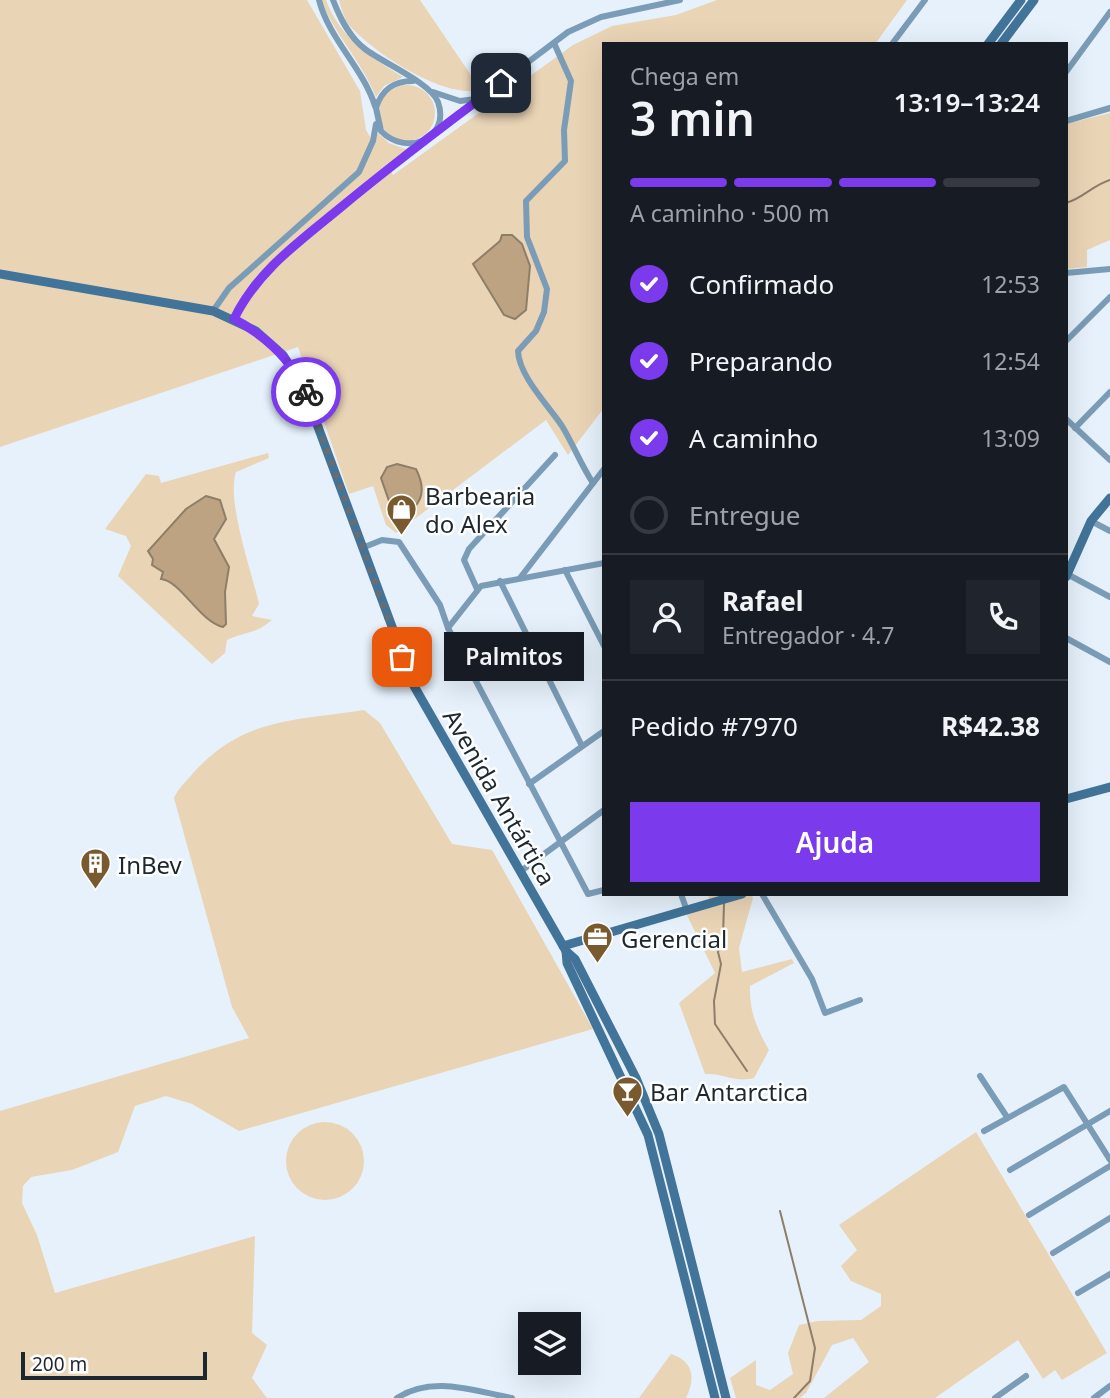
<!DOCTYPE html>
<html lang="pt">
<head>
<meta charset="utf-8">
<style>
	:root { --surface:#171b24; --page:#20242c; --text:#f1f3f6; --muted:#9ea1a6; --line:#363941; --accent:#7c3aed }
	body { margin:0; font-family:"Noto Sans",sans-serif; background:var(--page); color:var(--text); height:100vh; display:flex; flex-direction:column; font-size:26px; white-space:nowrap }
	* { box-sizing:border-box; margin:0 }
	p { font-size:23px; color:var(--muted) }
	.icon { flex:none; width:38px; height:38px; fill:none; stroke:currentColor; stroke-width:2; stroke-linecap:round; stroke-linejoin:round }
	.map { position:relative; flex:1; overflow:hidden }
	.panel { position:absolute; left:602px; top:42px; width:466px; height:854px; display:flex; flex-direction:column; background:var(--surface); border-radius:0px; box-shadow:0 7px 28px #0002 }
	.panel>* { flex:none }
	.tools { position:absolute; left:518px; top:1312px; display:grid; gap:14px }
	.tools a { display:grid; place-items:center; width:63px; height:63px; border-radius:0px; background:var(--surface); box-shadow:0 7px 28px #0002; font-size:35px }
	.scale { position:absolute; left:21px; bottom:18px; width:186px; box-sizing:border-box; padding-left:7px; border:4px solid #1c2730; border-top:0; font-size:19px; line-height:24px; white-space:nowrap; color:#1c2730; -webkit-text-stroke:5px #fff; paint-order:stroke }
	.pin { position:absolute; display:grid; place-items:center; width:60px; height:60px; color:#fff; margin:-30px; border-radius:14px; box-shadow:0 4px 10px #0006 }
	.courier { position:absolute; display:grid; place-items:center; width:70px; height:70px; margin:-35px; border:5px solid #7c3aed; border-radius:50%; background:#fff; color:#222; box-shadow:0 2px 9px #0007 }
	.bubble { position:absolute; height:49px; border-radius:0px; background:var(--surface); box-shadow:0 7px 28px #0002; font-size:23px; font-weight:600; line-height:49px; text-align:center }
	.summary em { font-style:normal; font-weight:600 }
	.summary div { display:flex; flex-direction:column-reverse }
	.summary { display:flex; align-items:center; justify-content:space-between; height:119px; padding:0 28px }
	h1 { font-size:46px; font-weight:600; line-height:52px }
	.bar { display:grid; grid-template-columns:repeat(4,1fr); gap:10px 7px; align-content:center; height:84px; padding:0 28px }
	.bar i { height:9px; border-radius:5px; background:var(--line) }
	.bar .selected { background:var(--accent) }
	.bar p { grid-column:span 4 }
	.line { display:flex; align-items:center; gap:18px; padding:0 28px; border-top:2px solid var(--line) }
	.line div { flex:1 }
	.round { display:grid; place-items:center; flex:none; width:74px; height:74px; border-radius:0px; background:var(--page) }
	ol { padding:0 28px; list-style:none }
	li { display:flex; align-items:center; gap:21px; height:77px }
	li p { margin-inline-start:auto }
	li .icon { padding:7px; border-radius:50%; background:var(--accent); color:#fff; stroke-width:4 }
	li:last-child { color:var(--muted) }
	li i { width:38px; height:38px; border:4px solid var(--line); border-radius:50% }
	.primary-button { display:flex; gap:14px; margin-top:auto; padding:14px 28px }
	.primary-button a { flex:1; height:80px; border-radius:0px; background:var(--accent); color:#fff; font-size:28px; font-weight:600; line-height:80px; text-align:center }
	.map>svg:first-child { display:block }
</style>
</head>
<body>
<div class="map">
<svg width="1110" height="1398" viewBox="0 0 1110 1398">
	<rect width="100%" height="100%" fill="#e6f1fb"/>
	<g fill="#ead4b6">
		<polygon points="0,0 307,0 360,91 366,130 374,144 378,133 389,143 408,150 388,166 393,175 573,45 612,26 676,15 717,0 907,0 875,44 604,44 604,408 568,455 546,420 396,533 386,525 373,486 349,494 298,347 0,447"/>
		<path d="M321,0H326C340,38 370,57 403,77L384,86L376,97C362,62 335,35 321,0Z"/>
		<path d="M339,0H420L481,90C443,99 374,53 349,25C344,18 341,8 339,0Z"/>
		<circle cx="407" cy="113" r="28"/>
		<polygon points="1110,113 1110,240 1087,250 1087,267 1066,269 1066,124"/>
		<path d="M268,453L269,458L236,472C226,500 252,573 259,604L252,616L272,620C254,635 246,631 227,640L225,653L212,664L118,576L131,546L126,536L105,529L146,474L159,476L161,483Z"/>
		<path d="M364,710L380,723L452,844L492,850L593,1029L239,1131L192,1104L166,1096L135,1106L118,1152L72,1170L31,1177L23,1186L22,1203L37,1235L55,1293L255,1236L252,1333L267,1345L252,1378L267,1398H0V1111L249,1038L232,1007L174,798C179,787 187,781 194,772C245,717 295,721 364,710Z"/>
		<path d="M708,894H751L753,898L739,948L742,972L792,959L794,963L750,986C749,1011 757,1029 769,1050L754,1078C735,1083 723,1073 705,1074L679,1003L715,973L683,907L709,899Z"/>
		<circle cx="325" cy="1161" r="39"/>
		<polygon points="976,1132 1107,1353 1062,1380 1055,1370 1043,1379 1018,1340 935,1398 824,1398 869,1362 853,1338 832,1345 806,1393 800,1398 736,1398 730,1378 756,1360 756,1385 770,1390 793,1374 788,1353 799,1325 818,1321 861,1320 881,1306 881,1294 851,1281 841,1266 857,1250 839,1225"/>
		<path d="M671,1354C693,1361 696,1378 686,1398H639Z"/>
	</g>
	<g fill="#bda381" stroke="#8d7e69" stroke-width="2">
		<polygon points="502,235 512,235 522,244 530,266 526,310 515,319 504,315 473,264 500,241"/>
		<path d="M397,464L416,469C430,497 417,506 397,524L381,478L387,467Z"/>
		<path d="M206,496L220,500L226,519L214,539L229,567L225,592L226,624L223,627C199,621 181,581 161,579L163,572L152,565L153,559L148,551L186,509Z"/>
	</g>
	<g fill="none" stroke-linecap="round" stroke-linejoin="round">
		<g stroke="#8d7e69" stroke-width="2">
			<path d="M1066,203C1082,199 1093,185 1110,180"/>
			<polyline points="724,903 723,937 718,952 721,964 714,1001 715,1024 747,1071"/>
			<polyline points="780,1211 815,1348 810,1381 794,1398"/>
		</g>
		<g stroke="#7b9cb6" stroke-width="6">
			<path d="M319,0C329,39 363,68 375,106"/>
			<path d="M333,0C340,18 349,37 365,49C383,63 431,83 438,102C451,139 406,157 381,131L376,108C382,89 394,81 413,81"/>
			<path d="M554,43L571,81L564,130L565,161L526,201L527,237L547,289L544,312L536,331L518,351C519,376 548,405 562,426C573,444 581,465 593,483"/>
			<polyline points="892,44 925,0"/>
			<polyline points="1066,72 1110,12"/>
			<polyline points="433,92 460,101 476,99"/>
			<polyline points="1066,121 1110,108"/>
			<polyline points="434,133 568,32 601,17 680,0"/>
			<polyline points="1066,273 1110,269"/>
			<polyline points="213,311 229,288 359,172 373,141 376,124"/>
			<polyline points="234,319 254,284 270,268 416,145"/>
			<polyline points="1066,341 1110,297"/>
			<polyline points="1066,419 1110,460"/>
			<polyline points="1075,428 1110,392"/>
			<polyline points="1091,521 1110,531"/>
			<polyline points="362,548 382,540 399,542 440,605 448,628 588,894 604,890"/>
			<polyline points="565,570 604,646"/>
			<polyline points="1067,574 1110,597"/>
			<polyline points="520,578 604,469"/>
			<polyline points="500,581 582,746"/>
			<polyline points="477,589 464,560 469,549 555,455"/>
			<polyline points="448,628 481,586 604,563"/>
			<polyline points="1066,638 1110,662"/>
			<polyline points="529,784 604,731"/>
			<polyline points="521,871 604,810"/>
			<polyline points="681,894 687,911"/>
			<polyline points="762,894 812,979 825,1013 860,1000"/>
			<polyline points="980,1076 1007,1117"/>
			<polyline points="984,1131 1064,1087 1110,1160"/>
			<polyline points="1010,1170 1110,1111"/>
			<polyline points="1029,1215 1110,1166"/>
			<polyline points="1053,1253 1110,1218"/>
			<polyline points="1078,1293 1110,1274"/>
			<path d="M397,1398C433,1375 473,1391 512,1398"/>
			<polyline points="995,1398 1026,1376"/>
			<polyline points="1094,1398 1110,1386"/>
		</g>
		<g stroke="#417498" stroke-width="9">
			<polyline points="988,44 1021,0"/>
			<polyline points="1001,44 1034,0"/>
			<polyline points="0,274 213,311 256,331 283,355 304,389 414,686 566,951 575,959 636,1078 659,1134 726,1398"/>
			<polyline points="1066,577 1091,521 1110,498"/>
			<polyline points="1066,799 1110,787"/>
			<polyline points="563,946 742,894"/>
			<polyline points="566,951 567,963 648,1135 715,1398"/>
		</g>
	</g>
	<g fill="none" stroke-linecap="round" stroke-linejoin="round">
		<polyline stroke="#636e77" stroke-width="7" stroke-dasharray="0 12.6" points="306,392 402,657"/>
		<path stroke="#7c3aed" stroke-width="9" d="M306,392C291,359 266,336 234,319C257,271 300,241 340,208C393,164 446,124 501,83"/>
	</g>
	<defs>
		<symbol id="shop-pin" viewBox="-11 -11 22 30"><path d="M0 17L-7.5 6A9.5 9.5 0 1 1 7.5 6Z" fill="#785a2e" stroke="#fff"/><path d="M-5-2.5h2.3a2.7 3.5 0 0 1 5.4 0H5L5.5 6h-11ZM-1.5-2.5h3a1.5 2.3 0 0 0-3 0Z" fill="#fff"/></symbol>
		<symbol id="building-pin" viewBox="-11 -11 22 30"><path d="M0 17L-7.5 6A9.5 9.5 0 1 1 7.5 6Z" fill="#785a2e" stroke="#fff"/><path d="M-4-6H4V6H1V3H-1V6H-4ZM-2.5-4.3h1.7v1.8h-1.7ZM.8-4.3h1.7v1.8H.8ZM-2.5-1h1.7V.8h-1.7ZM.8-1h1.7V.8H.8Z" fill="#fff"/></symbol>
		<symbol id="office-pin" viewBox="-11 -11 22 30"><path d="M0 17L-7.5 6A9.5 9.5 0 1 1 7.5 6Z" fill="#785a2e" stroke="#fff"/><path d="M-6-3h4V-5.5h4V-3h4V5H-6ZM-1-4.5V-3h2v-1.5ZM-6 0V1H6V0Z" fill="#fff"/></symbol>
		<symbol id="bar-pin" viewBox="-11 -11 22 30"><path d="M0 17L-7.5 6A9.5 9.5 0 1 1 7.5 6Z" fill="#785a2e" stroke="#fff"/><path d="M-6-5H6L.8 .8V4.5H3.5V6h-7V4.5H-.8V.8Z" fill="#fff"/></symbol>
	</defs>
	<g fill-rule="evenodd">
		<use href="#shop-pin" x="384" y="492" width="35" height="47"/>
		<use href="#building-pin" x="78" y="846" width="35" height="47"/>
		<use href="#office-pin" x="580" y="920" width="35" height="47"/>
		<use href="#bar-pin" x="610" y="1074" width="35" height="47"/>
	</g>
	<g text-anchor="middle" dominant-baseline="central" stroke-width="5" stroke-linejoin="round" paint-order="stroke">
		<g font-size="24" fill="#1c2730" stroke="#fff" text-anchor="start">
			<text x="425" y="495">Barbearia<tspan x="425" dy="28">do Alex</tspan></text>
			<text x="118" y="864">InBev</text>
			<text x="621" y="938">Gerencial</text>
			<text x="650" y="1091">Bar Antarctica</text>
		</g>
		<g font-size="24" fill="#1c2730" stroke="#fff">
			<text transform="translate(500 797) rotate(60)">Avenida Antártica</text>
		</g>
	</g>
</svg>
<div class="tools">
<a><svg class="icon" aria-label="layers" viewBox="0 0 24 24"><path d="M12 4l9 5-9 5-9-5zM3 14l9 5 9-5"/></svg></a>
</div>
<div class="scale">200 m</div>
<div class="pin" style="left:402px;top:657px;background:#ea580c"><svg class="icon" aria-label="bag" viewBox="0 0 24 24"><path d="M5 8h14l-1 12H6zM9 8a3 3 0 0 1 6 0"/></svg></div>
<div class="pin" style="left:501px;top:83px;background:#1f2937"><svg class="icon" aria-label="home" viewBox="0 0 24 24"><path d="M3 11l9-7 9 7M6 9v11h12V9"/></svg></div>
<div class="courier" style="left:306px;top:392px"><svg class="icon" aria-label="bike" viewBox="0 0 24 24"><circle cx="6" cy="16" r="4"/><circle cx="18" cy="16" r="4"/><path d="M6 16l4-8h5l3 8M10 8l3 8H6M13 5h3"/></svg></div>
<div class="bubble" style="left:444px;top:632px;width:140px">Palmitos</div>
<section class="panel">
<div class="summary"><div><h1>3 min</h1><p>Chega em</p></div><em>13:19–13:24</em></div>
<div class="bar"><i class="selected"></i><i class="selected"></i><i class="selected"></i><i></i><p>A caminho · 500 m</p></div>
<ol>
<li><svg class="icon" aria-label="check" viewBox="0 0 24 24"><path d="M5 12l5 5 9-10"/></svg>Confirmado<p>12:53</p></li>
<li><svg class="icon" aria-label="check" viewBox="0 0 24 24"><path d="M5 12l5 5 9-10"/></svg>Preparando<p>12:54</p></li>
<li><svg class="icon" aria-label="check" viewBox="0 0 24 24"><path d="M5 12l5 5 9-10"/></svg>A caminho<p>13:09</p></li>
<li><i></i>Entregue</li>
</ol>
<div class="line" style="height:126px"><a class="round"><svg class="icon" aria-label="person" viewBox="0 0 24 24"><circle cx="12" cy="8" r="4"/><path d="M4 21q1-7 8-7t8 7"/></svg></a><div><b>Rafael</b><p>Entregador · 4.7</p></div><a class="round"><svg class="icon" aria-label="phone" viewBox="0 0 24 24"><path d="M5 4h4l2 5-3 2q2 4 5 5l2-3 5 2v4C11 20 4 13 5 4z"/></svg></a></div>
<div class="line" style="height:91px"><div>Pedido #7970</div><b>R$42.38</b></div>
<div class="primary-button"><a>Ajuda</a></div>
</section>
</div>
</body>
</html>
